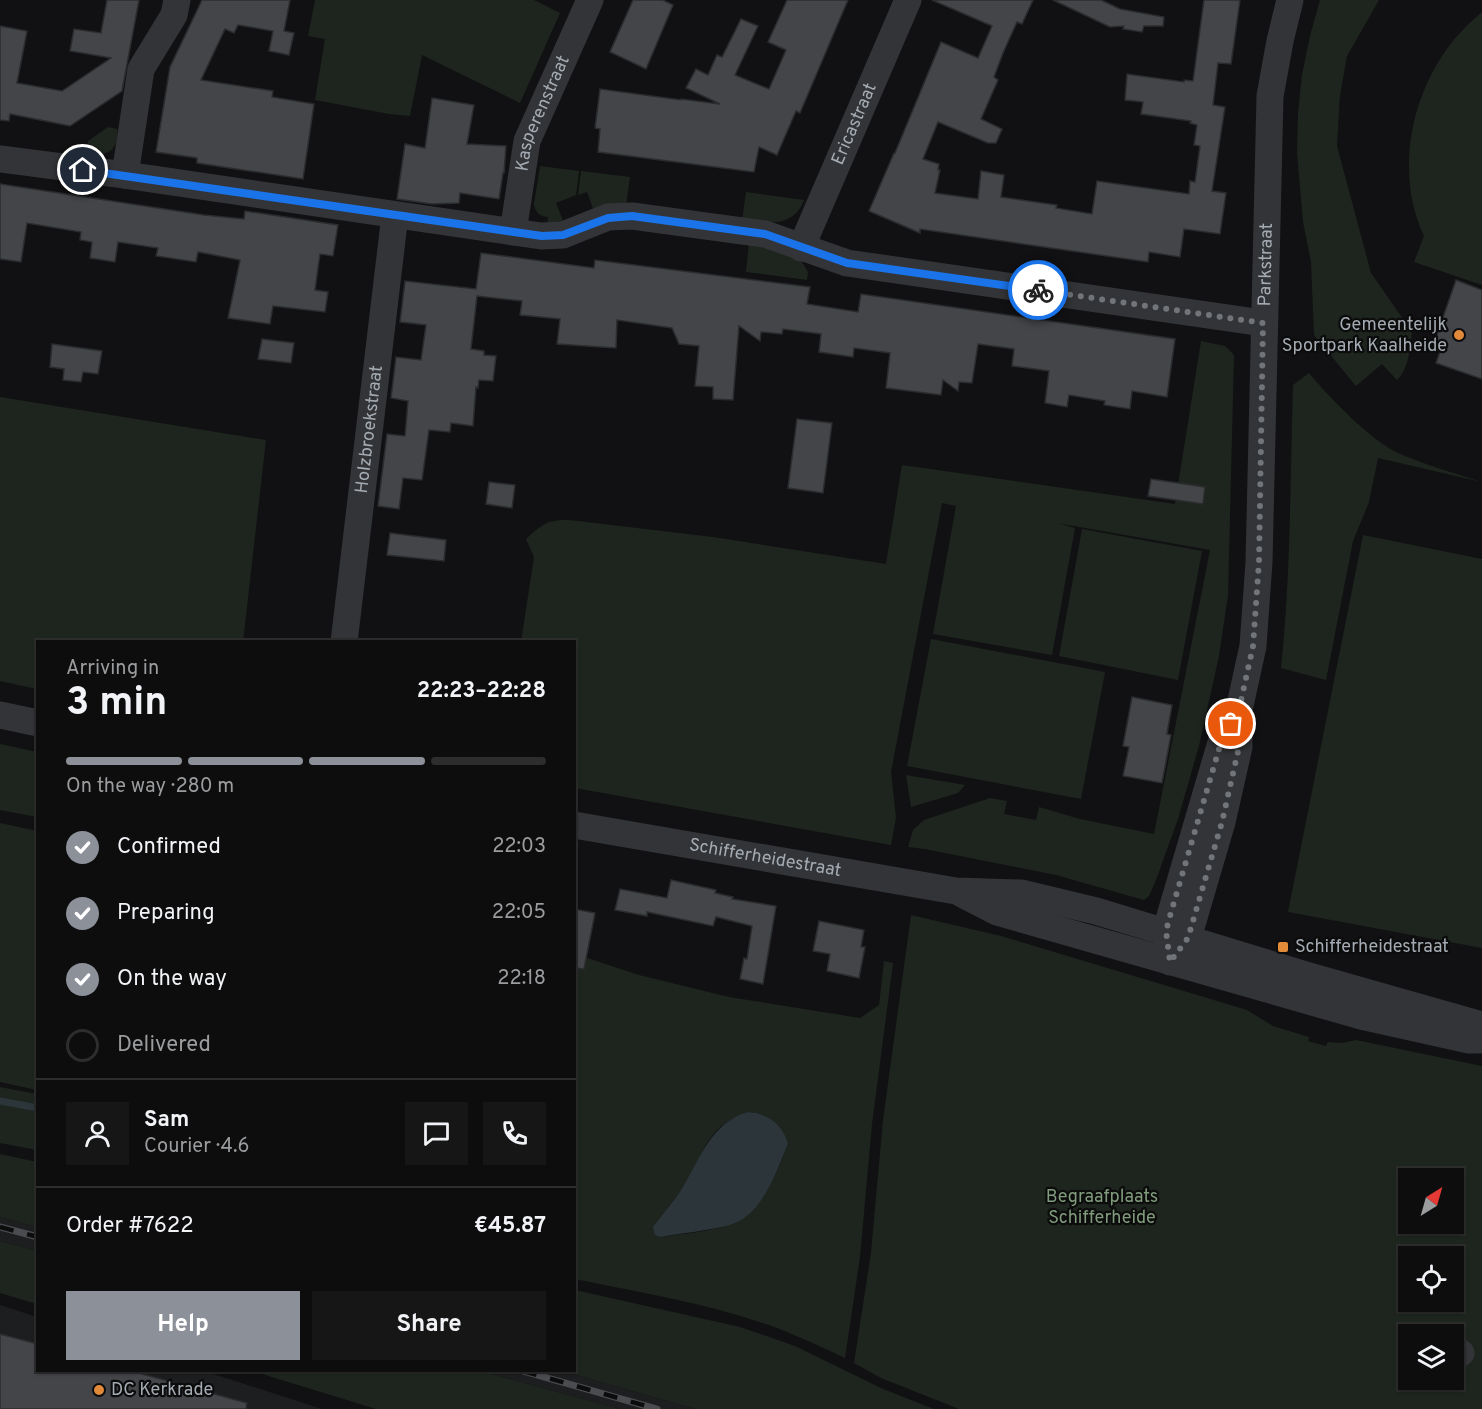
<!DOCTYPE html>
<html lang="en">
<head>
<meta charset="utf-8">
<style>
	:root { --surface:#0d0d0e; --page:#161617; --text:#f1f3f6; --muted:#9a9c9e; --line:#2d2d2e; --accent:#8c9099 }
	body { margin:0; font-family:Overpass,sans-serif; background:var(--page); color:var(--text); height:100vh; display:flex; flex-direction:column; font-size:22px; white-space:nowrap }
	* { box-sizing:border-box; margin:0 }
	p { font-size:20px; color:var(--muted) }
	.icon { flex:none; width:33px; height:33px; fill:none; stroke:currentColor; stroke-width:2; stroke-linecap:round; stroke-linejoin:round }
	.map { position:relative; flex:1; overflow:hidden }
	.details { position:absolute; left:36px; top:640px; width:540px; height:732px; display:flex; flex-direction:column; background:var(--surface); border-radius:0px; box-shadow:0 2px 4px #0004,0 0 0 2px var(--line) }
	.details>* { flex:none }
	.needle { width:39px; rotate:37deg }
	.fabs { position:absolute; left:1398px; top:1168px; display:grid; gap:12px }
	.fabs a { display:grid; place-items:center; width:66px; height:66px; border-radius:0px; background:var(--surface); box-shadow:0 2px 4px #0004,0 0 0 2px var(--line); font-size:30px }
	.pin { position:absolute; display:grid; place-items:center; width:51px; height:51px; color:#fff; margin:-26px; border:3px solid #fff; border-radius:50%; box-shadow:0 2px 6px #0007 }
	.courier { position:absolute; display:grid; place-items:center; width:60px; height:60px; margin:-30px; border:4px solid #1a73e8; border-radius:50%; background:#fff; color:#222; box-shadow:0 2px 8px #0007 }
	.head em { font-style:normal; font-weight:700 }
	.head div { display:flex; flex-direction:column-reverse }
	.head { display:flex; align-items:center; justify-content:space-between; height:102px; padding:0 30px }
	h1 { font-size:39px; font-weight:700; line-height:45px }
	.bar { display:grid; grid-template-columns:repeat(4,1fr); gap:9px 6px; align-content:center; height:72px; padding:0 30px }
	.bar i { height:8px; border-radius:4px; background:var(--line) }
	.bar .selected { background:var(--accent) }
	.bar p { grid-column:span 4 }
	.line { display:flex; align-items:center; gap:15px; padding:0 30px; border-top:2px solid var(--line) }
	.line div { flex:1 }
	.round { display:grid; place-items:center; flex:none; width:63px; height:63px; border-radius:0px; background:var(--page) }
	ol { padding:0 30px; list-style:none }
	li { display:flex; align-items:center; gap:18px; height:66px }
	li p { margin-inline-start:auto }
	li .icon { padding:6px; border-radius:50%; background:var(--accent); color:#fff; stroke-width:4 }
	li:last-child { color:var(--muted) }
	li i { width:33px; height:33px; border:3px solid var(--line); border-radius:50% }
	.button { display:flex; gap:12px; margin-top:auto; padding:12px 30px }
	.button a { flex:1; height:69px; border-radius:0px; background:var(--accent); color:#fff; font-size:24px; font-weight:700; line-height:69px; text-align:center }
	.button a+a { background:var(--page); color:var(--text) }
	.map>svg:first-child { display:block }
</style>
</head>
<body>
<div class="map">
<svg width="1482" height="1409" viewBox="0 0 1482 1409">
	<rect width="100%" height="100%" fill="#111113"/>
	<g fill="#1d1e1f">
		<polygon points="0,1217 37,1227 37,1251 0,1241"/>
		<polygon points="0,1305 37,1317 38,1371 204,1371 322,1409 0,1409"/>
		<polygon points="481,1371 563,1371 695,1409 620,1409"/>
	</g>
	<g fill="#1e251e" fill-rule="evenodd">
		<polygon points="315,0 534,0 560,13 520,103 422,55 410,116 389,114 315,100 325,39 308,36"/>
		<path d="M1320,0H1379L1347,56L1340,95L1337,146L1371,273L1412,332C1410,348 1409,369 1397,380L1382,364L1356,386L1314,335L1311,262L1303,222L1297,152L1298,113L1302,75L1310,36Z"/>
		<path d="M1482,12V285L1414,262L1424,236C1396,177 1409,101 1447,49C1457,35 1469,23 1482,12Z"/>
		<path d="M108,127L117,129C119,149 108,158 88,153V141Z"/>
		<path d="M540,166L579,171L576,195L556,203L564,223L547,225L548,217C539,216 535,212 534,204Z"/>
		<polygon points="581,171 630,177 626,206 594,211 587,192 578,195"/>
		<path d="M746,192L804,200C794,228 766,223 742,221Z"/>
		<polygon points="749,243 799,257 808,272 807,280 746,272"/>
		<path d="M1201,341L1225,346L1234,355L1228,595L1219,656L1199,746L1178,819L1156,880L1149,896L1144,900L1056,875L925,849L908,847L913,830L924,820L990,798L1007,801L1004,814L1036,820L1039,807L1080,819L1154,834L1210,550L1057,523L1075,528L1052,655L933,634L956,506L942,503L891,772L896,818L891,845L575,788L574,642H521L534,557L526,539C541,525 548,519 569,520L713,537L886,564L902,465L1175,504Z"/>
		<path d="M1309,373C1329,397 1370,440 1398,453C1425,465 1454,473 1482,482L1378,458L1369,502L1353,541L1326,680L1281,668C1291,574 1290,479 1293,385Z"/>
		<polygon points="0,397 266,440 243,642 38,642 37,689 0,681"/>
		<polygon points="1082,529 1202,551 1178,680 1059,656"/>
		<polygon points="1363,535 1482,559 1482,948 1288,912"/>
		<polygon points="931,639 1105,672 1081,799 907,766"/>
		<polygon points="0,744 37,752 37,817 0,810"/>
		<polygon points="906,775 965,785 958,793 911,807"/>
		<polygon points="0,823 37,831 37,1090 0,1082"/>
		<path d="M911,915L1001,936L1247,1010L1273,1026L1309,1037L1308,1041L1326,1046L1328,1042L1342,1043L1356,1040L1482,1066V1409H959L881,1378L854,1363L871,1253L883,1120ZM1408,1179H1454V1224H1408ZM1408,1257H1454V1302H1408ZM1408,1335H1454V1380H1408Z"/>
		<path d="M575,954L639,975L729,997L860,1018L879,1005L884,961L893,963L872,1124L860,1257L845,1358C822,1347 800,1337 777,1328C712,1304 642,1293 575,1279ZM748,1112C768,1113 782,1125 788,1144C775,1175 762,1216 726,1226C705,1232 682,1234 661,1237L655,1225C668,1209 680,1193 690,1175C708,1143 710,1126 748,1112Z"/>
		<polygon points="0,1087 37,1094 37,1150 0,1143"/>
		<polygon points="0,1154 37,1162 37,1227 0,1217"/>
		<polygon points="0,1241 37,1251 37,1304 0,1293"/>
		<polygon points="575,1290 740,1327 795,1346 883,1389 934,1409 695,1409 563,1371 574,1371"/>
		<polygon points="252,1371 481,1371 620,1409 376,1409"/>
	</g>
	<path fill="#2c363a" d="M748,1112C768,1113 783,1125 788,1144C775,1174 762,1218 726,1226C705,1231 683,1233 661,1237L655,1235L653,1227C662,1215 672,1204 681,1190C700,1160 710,1123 748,1112Z"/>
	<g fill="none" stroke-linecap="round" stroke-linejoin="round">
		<polyline stroke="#2c363a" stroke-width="7" points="0,1101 38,1108"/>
	</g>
	<g fill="#434548" stroke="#2b2c2e" stroke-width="1.5">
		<polygon points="107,0 139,0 122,91 70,126 10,114 9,121 0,120 0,26 27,31 17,83 62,91 111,58 70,51 74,29 101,33"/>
		<polygon points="202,0 290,0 284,31 294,33 289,55 269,51 273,31 238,25 234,33 225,29 201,80 273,91 272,97 314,104 303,179 197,163 197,158 156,152 170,67"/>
		<polygon points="633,0 663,0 673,5 646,69 610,52"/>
		<polygon points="787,0 848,0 800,113 796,111 777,155 759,147 754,172 598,152 600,129 595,128 600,89 681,100 681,99 720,104 686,88 696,69 708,75 717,55 722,57 741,19 758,26 735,75 769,89 786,50 768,42"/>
		<polygon points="932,0 1033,0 1022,24 1017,22 1003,53 994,77 998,80 981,119 1002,129 996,143 988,143 938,122 923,159 939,164 938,170 940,170 935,193 978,199 981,171 1004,175 1001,197 1057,205 1056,208 1092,214 1097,181 1189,194 1190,181 1195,182 1200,146 1194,145 1197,125 1190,123 1191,121 1141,114 1143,102 1125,100 1127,74 1184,82 1184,80 1193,81 1204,0 1240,0 1231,64 1218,63 1213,105 1225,107 1212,191 1226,193 1220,234 1184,229 1180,257 1149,252 1148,262 920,229 920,233 869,211 894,153 895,153 941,42 978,58 992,26"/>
		<polygon points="1053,0 1101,0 1120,9 1164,17 1163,26 1144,26 1142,32 1123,29 1124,26 1110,27"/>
		<polygon points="432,98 474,105 467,144 506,146 504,173 503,173 499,199 460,193 459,203 432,204 397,199 405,144 425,148"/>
		<polygon points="0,184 204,215 244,219 245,211 338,225 333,256 320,254 315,290 328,292 325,312 273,306 270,324 228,318 240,260 198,252 196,262 156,256 158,248 118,242 115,262 90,258 92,242 80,240 81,232 27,223 21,262 0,259"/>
		<polygon points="481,253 594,268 595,260 810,287 807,304 858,312 861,294 1175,339 1167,397 1132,391 1130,409 1104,405 1105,401 1069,395 1067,407 1045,403 1049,371 1012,366 1014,349 978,344 972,383 959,382 958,391 943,380 941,395 886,388 890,353 854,348 853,357 819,352 821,334 783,329 782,334 761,332 760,341 739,326 733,400 713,399 713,387 695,386 699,346 679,344 672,328 617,320 616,348 557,344 560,319 520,315 522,301 477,296 471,349 484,351 484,355 496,356 493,381 479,380 478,388 476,387 473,426 451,423 450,432 429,430 422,480 403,478 399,509 378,506 387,434 405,436 408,401 391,398 396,357 421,360 426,325 400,322 405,281 476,289"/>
		<polygon points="1456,280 1482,290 1482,379 1436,363 1442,346 1434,343"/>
		<polygon points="262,339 294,343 291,363 258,359"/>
		<polygon points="52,344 102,351 98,374 83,372 81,382 63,380 64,369 50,367"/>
		<polygon points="797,419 832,423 823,493 788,488"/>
		<polygon points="1151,479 1205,487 1203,504 1148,496"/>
		<polygon points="489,482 515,485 512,508 486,504"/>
		<polygon points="390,533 446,540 444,561 387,555"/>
		<polygon points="1132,697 1172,705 1167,734 1171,735 1162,783 1123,776 1129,747 1123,746"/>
		<polygon points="671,880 716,890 715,893 733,897 732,899 776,906 763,984 740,979 744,958 747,959 752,926 716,917 713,926 647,912 647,916 615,910 620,889 667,898"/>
		<polygon points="574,909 595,913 584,969 574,968"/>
		<polygon points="819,921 864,930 861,947 865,947 859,978 827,971 830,954 813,951"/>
		<polygon points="0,1334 38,1344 38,1371 132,1371 247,1403 246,1409 0,1409"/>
	</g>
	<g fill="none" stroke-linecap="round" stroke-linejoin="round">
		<g stroke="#333437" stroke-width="27">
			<polyline points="0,159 125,175 541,236 563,235 608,217 632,216 765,234 847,263 1263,323"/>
			<polyline points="125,175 141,69 174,15 177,0"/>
			<path id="s1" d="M513,232L527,141L590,0"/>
			<path id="s2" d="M801,248L908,0"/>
			<path id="s3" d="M344,642L395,215"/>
			<polyline points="0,715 38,723"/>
			<path id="s4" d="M574,825L956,891L1021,893L1096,911L1309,976L1482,1025"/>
			<polyline points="962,894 997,912 1361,1016 1469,1040 1482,1040"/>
			<polyline points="1168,948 1166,931 1170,916 1222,739 1237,713"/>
			<path id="s5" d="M1170,962L1188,938L1222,822L1239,747V710L1253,646L1259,562L1270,96L1280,41L1290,0"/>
			<polyline points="1457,1353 1461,1353"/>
		</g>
		<defs>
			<g id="rail">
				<polyline points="0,1227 38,1237"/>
				<polyline points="523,1371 657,1409"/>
			</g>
		</defs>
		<use href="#rail" stroke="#4a4c50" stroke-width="7"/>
		<use href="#rail" stroke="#0c0c0d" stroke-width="4.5" stroke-dasharray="14" stroke-linecap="butt"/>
	</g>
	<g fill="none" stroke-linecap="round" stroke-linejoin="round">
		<polyline stroke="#71757a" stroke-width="6" stroke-dasharray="0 10.8" points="1038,290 1263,323 1259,562 1253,646 1239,710 1239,747 1222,822 1188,938 1170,962 1166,931 1170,916 1222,739 1231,724"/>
		<polyline stroke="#1a73e8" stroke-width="8" points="83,170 542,236 563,235 608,218 632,216 765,234 847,263 1038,290"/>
	</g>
	<g fill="#e18a3a" stroke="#0c0c0d" stroke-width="2">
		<circle cx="1459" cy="335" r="6"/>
		<rect x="1277" y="941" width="12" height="12" rx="3"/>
		<circle cx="99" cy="1390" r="6"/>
	</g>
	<g text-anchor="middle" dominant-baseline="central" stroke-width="4.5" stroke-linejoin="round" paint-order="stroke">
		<g font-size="18" fill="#a4abb2" stroke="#0c0c0d">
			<text stroke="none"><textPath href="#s1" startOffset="123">Kasperenstraat</textPath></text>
			<text stroke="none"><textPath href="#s2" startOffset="135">Ericastraat</textPath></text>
			<text stroke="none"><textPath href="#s5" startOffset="712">Parkstraat</textPath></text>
			<text stroke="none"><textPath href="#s3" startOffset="214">Holzbroekstraat</textPath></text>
			<text stroke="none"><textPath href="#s4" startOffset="194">Schifferheidestraat</textPath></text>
		</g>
		<g font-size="18" fill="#a4abb2" stroke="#0c0c0d" text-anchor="start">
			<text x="1447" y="325" text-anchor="end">Gemeentelijk<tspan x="1447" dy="21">Sportpark Kaalheide</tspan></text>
			<text x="1295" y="947">Schifferheidestraat</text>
			<text x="111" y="1390">DC Kerkrade</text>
		</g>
		<g font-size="18" fill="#809c7c" stroke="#0c0c0d">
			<text x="1102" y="1197">Begraafplaats<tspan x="1102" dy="21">Schifferheide</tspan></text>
		</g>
	</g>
</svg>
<div class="fabs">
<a><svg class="needle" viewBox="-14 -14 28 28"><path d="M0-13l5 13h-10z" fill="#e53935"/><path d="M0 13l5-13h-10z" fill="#9a9c9e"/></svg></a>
<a><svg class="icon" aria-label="locate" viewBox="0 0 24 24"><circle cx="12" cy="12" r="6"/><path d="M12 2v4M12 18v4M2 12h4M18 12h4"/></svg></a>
<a><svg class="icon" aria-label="layers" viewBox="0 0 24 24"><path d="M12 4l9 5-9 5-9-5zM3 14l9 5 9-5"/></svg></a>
</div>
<div class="pin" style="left:1231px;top:724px;background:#ea580c"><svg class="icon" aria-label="bag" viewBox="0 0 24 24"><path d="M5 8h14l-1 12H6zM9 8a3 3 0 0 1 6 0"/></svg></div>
<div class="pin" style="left:83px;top:170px;background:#1f2937"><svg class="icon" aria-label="home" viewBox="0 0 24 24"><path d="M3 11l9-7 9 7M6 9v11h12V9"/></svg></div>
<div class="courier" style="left:1038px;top:290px"><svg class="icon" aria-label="bike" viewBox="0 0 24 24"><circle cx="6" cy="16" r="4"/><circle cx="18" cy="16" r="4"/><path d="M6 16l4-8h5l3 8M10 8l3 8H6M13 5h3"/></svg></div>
<section class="details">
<div class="head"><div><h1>3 min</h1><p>Arriving in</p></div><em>22:23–22:28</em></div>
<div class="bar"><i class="selected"></i><i class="selected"></i><i class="selected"></i><i></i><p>On the way · 280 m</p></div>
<ol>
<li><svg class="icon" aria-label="check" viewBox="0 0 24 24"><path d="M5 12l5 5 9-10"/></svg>Confirmed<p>22:03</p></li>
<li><svg class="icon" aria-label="check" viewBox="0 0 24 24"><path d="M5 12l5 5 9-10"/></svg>Preparing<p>22:05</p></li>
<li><svg class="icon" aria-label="check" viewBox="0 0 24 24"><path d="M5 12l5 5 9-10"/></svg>On the way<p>22:18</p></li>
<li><i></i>Delivered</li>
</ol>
<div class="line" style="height:108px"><a class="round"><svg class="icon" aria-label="person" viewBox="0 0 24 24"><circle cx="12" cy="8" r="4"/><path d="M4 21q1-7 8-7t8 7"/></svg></a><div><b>Sam</b><p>Courier · 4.6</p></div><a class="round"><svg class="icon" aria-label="chat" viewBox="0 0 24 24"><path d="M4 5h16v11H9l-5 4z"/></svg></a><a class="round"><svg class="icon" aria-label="phone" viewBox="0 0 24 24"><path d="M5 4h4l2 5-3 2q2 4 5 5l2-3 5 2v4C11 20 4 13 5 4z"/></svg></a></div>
<div class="line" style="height:78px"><div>Order #7622</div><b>€45.87</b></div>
<div class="button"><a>Help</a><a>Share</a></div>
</section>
</div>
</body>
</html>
